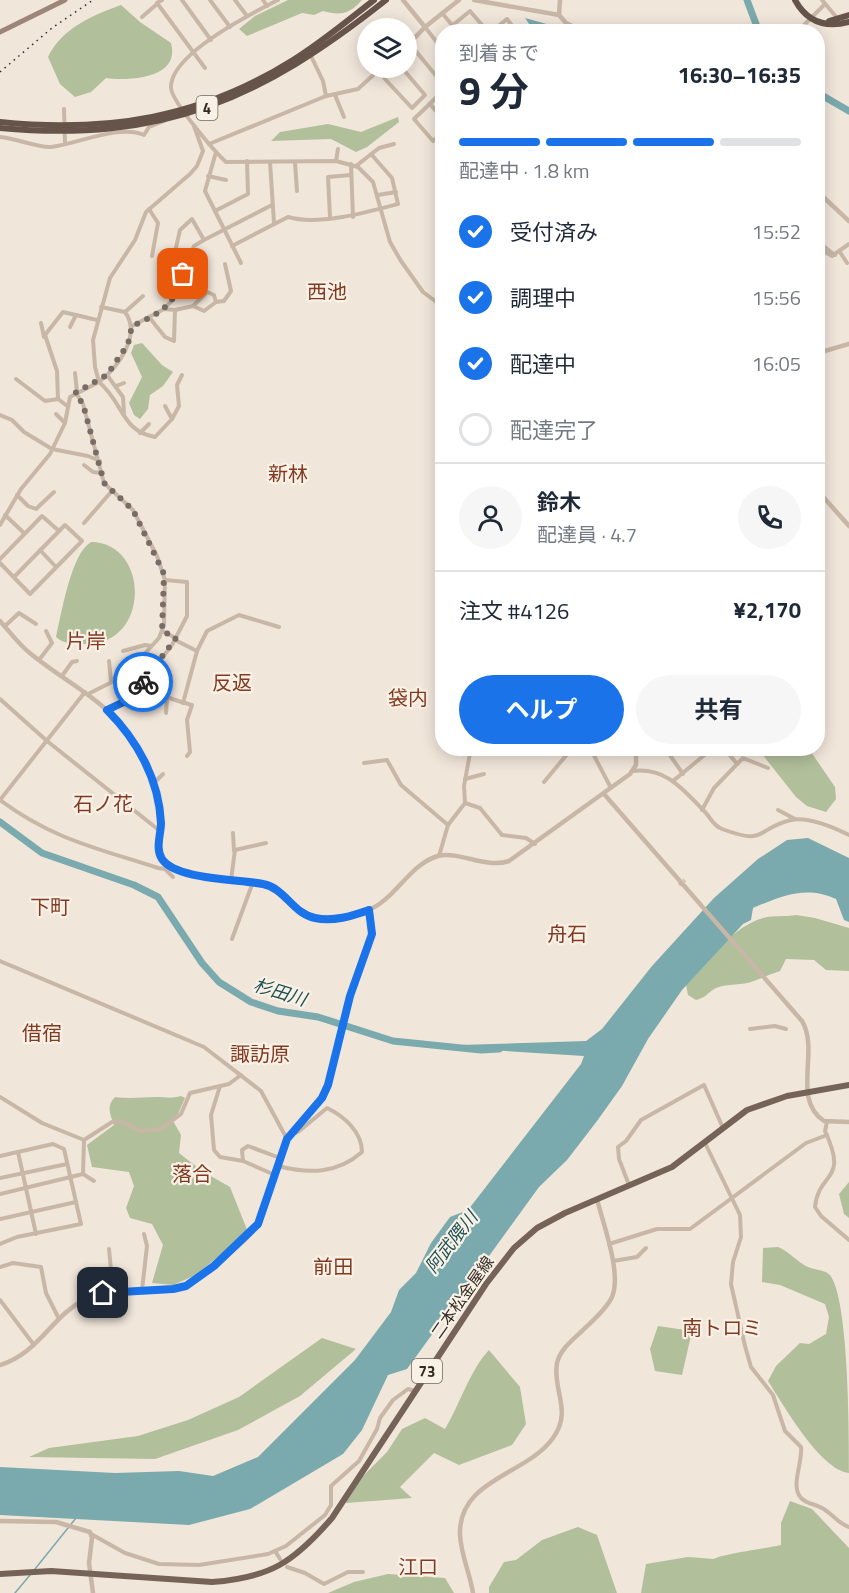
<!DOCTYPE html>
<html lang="ja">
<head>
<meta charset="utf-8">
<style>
	:root { --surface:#fff; --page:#f6f6f7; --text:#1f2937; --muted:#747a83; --line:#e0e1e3; --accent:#1a73e8 }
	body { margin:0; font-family:"Titillium Web","Noto Sans JP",sans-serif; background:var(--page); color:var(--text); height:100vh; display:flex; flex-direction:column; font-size:22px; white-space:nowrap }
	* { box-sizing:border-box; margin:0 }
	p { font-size:20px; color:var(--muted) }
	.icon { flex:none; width:33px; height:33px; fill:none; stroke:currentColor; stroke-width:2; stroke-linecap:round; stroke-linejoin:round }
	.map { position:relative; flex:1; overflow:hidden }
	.panel { position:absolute; left:435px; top:24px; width:390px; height:732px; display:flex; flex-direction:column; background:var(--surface); border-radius:24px; box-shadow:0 3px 15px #0003 }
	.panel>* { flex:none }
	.tools { position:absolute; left:357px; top:18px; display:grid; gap:12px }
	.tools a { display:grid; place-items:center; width:60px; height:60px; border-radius:50%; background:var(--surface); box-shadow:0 3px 15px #0003; font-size:30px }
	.pin { position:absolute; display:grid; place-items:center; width:51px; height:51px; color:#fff; margin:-26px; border-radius:12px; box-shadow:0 3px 9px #0006 }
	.courier { position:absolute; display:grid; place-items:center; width:60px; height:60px; margin:-30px; border:4px solid #1a73e8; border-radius:50%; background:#fff; color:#222; box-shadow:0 2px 8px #0007 }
	.overview em { font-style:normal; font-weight:700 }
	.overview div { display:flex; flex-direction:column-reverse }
	.overview { display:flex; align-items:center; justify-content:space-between; height:102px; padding:0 24px }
	h1 { font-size:39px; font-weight:700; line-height:45px }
	.bar { display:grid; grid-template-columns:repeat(4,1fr); gap:9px 6px; align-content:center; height:72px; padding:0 24px }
	.bar i { height:8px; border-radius:4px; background:var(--line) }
	.bar .on { background:var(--accent) }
	.bar p { grid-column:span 4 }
	.line { display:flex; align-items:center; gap:15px; padding:0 24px; border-top:2px solid var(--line) }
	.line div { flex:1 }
	.round { display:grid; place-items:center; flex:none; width:63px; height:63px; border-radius:32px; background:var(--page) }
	ol { padding:0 24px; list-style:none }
	li { display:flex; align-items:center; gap:18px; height:66px }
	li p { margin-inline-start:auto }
	li .icon { padding:6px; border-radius:50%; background:var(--accent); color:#fff; stroke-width:4 }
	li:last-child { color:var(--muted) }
	li i { width:33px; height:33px; border:3px solid var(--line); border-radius:50% }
	.action { display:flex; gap:12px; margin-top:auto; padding:12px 24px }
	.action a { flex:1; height:69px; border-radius:36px; background:var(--accent); color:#fff; font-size:24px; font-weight:700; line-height:69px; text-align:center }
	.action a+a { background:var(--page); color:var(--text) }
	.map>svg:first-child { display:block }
</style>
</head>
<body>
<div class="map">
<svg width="849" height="1593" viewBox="0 0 849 1593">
	<rect width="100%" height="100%" fill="#f1e6da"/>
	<g fill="#b2bf9b">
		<path d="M288,0H362C350,14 340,16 323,11L314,15L302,13L247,36L239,29L255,16Z"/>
		<path d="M121,5L140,22L171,43C181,79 128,81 106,78L91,92L75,97L60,84L48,57C62,28 93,15 121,5Z"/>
		<polygon points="398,117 399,122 367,147 356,152 331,139 271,141 280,132 328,124 361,132"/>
		<polygon points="142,343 162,365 173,372 163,386 150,395 148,409 140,419 134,415 129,403 142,377 131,353 134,345"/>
		<path d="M91,542C150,542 152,648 82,644C73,643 63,644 56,637C61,616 71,553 91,542Z"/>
		<polygon points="758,749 809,749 835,787 836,799 826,812 807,806 796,797"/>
		<path d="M796,915L815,918L849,928V971L826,970L814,960L786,959L780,971C771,974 762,978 754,981C742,986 728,983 716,988C708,992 706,998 696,1000L688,995L686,985C704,962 734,926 763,918C774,915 785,917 796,915Z"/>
		<path d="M181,1096L185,1098L178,1114L172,1119L181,1135L179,1153L202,1171L230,1187L248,1232L196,1275L173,1285L152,1283L163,1245L152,1224L130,1218L126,1208L134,1186L129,1172L92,1167L87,1145L114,1125C110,1114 106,1106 115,1097C130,1099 142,1097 156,1097C166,1097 171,1099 181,1096Z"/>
		<polygon points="849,1182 849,1218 844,1214 839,1194"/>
		<path d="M778,1247C790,1252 797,1262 808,1267C815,1270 825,1270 830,1275C849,1300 849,1433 849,1473C820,1470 783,1404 768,1381L776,1366L800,1343L809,1344L826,1334L829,1317L825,1304L780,1285L762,1282L763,1248Z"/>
		<polygon points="658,1326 692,1331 682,1375 655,1371 650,1349"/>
		<polygon points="322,1338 356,1349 300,1396 238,1430 155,1459 29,1457 49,1448 138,1436 188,1420 239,1397"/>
		<path d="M489,1350L520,1387L526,1424L512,1445L459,1465L434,1453L400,1487L412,1498L346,1503L349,1490L387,1452L402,1429L425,1418L445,1429C460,1404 470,1370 489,1350Z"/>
		<path d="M790,1501L812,1509L849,1548V1593H641L646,1564L688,1557L714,1559C720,1554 769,1548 781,1545V1523Z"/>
		<polygon points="578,1527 597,1535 617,1593 489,1593 489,1587 504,1562 516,1560 542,1540"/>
		<polygon points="388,1574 445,1578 454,1593 328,1593 354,1582"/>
	</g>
	<g fill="#7aaaad">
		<polygon points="525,18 554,26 562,31 534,31"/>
		<path d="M808,838L849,858V922L844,920L836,899C806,885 781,896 753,908L751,920L743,924L682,990L648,1039L622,1086L597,1121L567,1160L539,1187L407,1369L388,1375L362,1430L343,1454L250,1509L189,1525L0,1515V1467L115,1473L179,1471L213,1476L258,1457L355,1360L391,1312L399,1290L416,1273L431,1243L450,1217L468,1210L581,1064L584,1056L426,1046L586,1041L602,1029L652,966L714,898L758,859L787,840Z"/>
	</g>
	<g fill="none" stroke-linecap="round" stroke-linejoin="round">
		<g stroke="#7aaaad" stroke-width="1.5">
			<polyline points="35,1569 76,1518"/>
			<polyline points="15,1593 30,1575"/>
		</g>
		<g stroke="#7aaaad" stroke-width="7">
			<polyline points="747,0 759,32"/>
			<polyline points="818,93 849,111"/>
			<polyline points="0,822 42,853 134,885 158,897 202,963 219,982 251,1002 278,1011 318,1017 393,1041 481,1050 499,1049"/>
		</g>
		<polyline stroke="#cbc1b6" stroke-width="4" stroke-dasharray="4 2" stroke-linecap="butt" points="679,885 685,880"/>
		<g stroke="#c8b7a6" stroke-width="4">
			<polyline points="162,0 157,3 205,68"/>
			<polyline points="182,0 211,40"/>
			<polyline points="210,0 230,27"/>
			<polyline points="235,0 247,16"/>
			<polyline points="263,0 267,6"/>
			<path d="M278,0C252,13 169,55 171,88C172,102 215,152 226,162L336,161L358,167L373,182L390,242L401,261L423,292L442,306"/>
			<polyline points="822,0 838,19"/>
			<polyline points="442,13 458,32"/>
			<polyline points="142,17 157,4"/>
			<polyline points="453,25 470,11 488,32"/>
			<polyline points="425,27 442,49"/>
			<polyline points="491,32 507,19 517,32"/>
			<polyline points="797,32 825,4"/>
			<polyline points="410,44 442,83"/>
			<polyline points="311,56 323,81 326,96"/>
			<polyline points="393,68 384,78 412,108 425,95 402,68"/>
			<polyline points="442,92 414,119 433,141 442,133"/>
			<polyline points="335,95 344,117"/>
			<polyline points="430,104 442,118"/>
			<polyline points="64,109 65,144"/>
			<path d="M0,137C15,138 38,148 51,147C77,144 119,124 144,135L149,127L164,121"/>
			<polyline points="209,144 326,96 358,89 381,68"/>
			<polyline points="216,152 205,191 241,263"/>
			<polyline points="336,161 338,149"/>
			<polyline points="270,162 274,223"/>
			<polyline points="295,163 297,191"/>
			<polyline points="351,164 353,217"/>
			<polyline points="356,166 379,148 394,144"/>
			<polyline points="208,176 226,180"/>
			<polyline points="378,195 396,192"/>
			<polyline points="149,209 158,223 152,256"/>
			<polyline points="215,211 248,194 247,161"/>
			<polyline points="330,217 328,177 351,175"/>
			<polyline points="204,240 192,219 180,230 175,252 190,256 194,246 204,240 272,205"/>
			<polyline points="818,242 835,255"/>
			<path d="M232,246L288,217C318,226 368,212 398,204L392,178L371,154"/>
			<polyline points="818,248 832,256 849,244"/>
			<polyline points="840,252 847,263"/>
			<polyline points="175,269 179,253"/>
			<polyline points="216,302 224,301 231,291 225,264"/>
			<path d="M101,307L125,312C142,335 118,367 99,382C124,403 121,431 155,437L172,419L165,406"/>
			<polyline points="165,308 177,295 190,256"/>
			<polyline points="125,312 143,296"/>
			<polyline points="149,317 165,337 174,341 175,310"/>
			<polyline points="41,323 44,337"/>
			<polyline points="132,326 164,309 175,310 193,306 207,292 214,295 216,302 204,311 193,306"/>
			<polyline points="70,327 76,315"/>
			<polyline points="75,373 77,392"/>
			<polyline points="107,375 123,397 124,413"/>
			<polyline points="16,379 45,401 58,399 66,405"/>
			<polyline points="116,386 124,383"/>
			<polyline points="76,393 83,404 104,483 133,510 157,556 165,580 164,625 159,638 124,676 88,694"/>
			<polyline points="58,399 57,371 45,335 63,312 97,320"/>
			<polyline points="56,414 65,423"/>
			<polyline points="0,415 12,420 24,432 52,449 88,456 100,461"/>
			<polyline points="172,419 179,406 177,385 182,375"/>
			<polyline points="140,433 149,424"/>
			<polyline points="84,465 93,472 103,473"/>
			<polyline points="17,495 28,506 36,509 54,492"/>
			<polyline points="5,515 24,533"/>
			<polyline points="84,523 111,492"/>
			<polyline points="0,525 21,489 50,454 65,423 70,397 99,382 95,367 93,340 110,278 135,240 146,212 190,174 197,166 203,151 194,126"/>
			<polyline points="40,550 56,567"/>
			<polyline points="0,559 42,516 59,531"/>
			<polyline points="0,563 30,594 82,541 65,525 14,577"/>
			<polyline points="5,626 19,613 36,624"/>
			<polyline points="162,631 176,638"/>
			<polyline points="175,640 197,651 207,631 239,615 279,627"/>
			<polyline points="123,651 145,645 151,646"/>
			<polyline points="39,660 52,643 46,631"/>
			<polyline points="109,661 111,682"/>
			<path d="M127,672C145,690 169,699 192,705L187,720L190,752L187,756"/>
			<polyline points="62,676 72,662 77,661"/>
			<polyline points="111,682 122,671"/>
			<polyline points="0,699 47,741 160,831"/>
			<polyline points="183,703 197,651"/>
			<polyline points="107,710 130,699 172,645 187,616 187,582 165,580"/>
			<polyline points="166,713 167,699"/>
			<polyline points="590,748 611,788"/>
			<polyline points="665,748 683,774"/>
			<polyline points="724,748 737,764"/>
			<polyline points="364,763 387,760 401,785 448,825"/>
			<path d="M633,771C667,767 684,791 706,813C711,819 714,826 722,829C768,846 754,829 791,820C809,816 833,827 849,835"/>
			<polyline points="465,779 484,774"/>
			<polyline points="673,781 713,748"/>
			<polyline points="544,782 569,752"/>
			<polyline points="153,784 163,774"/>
			<path d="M0,800C54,840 97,848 158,868L165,869L168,865"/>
			<polyline points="0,800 85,692"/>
			<polyline points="465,803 480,808 502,835 526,838 535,844"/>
			<polyline points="702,810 714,788 743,758 768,768"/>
			<polyline points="778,810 795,819"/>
			<polyline points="233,833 234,851"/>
			<polyline points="439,856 448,825 465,803 464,786 471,748"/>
			<polyline points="165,869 173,877"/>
			<polyline points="231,880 235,850 266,843"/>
			<polyline points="232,939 253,882"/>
			<polyline points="0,961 204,1047 261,1091 287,1139"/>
			<polyline points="750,1029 775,1026 786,1029"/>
			<polyline points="220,1086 211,1115 214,1150 220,1157 243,1161 275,1175"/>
			<polyline points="0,1097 42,1123 84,1140 83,1174 0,1194"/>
			<path d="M827,1122L825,1131C849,1183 819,1170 815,1207L821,1216L849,1240"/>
			<polyline points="84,1140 112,1122 120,1121 140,1131 161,1129 181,1114 190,1093 229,1084 241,1075"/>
			<path d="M705,1143L740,1215L741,1237L733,1262L731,1284L745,1346L751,1367L773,1395L785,1431L801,1447C803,1462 790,1486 801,1498C807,1504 815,1504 822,1508C833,1514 837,1523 849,1527"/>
			<polyline points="18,1152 36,1234"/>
			<polyline points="0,1156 53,1144 64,1149 76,1202"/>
			<polyline points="243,1161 242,1150 248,1146 280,1158"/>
			<path d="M278,1166C309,1174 337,1174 362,1152C362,1132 344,1116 327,1108L298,1132L290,1135"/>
			<polyline points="83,1174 94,1181"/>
			<polyline points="0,1178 67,1164"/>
			<polyline points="629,1185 619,1159 618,1147 626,1141 641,1120 704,1085 723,1128"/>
			<polyline points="0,1219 76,1202 81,1224 17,1237 0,1244"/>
			<polyline points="609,1244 657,1229 690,1229 806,1143 827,1135"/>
			<polyline points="109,1249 113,1290"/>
			<polyline points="613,1261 637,1257 646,1248"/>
			<polyline points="0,1267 13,1263 41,1267 46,1293 59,1319"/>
			<polyline points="101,1271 103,1293"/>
			<polyline points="79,1276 86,1298"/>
			<polyline points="142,1290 147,1246 144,1234"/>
			<polyline points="0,1300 34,1345"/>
			<polyline points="91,1534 125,1553 159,1564 199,1565 268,1554 286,1546 325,1515 331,1505 331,1486 359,1461 377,1429 380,1418 393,1400 408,1389 415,1391"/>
			<polyline points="275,1551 280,1559"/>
			<polyline points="287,1567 305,1573 324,1584 348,1572 363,1572"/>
		</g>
		<g stroke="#c8b7a6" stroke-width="4.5">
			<polyline points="403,0 425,27"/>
			<polyline points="474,0 559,15 566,23 584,32"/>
			<polyline points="559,15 560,0"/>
			<polyline points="406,47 425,27 459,0"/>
			<polyline points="818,192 849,221"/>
			<polyline points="818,353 849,344"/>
			<polyline points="818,491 849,526"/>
			<path d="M0,621C10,632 19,645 31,654C64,681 103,699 129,734C147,758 160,792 161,823C161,834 155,848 162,858C175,880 238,879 261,883C284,888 291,912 313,918C329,922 350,917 366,911C395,901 409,864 438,856C461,851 485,869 509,861L630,774L636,765V748"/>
			<path d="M604,794L802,1021C820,1051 791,1099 824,1121L849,1122"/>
			<path d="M0,1365C39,1353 51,1317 85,1299C117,1282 152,1298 184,1286C198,1281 209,1270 221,1260C234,1249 251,1237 259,1222C273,1196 274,1165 287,1139C298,1119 319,1108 328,1085L350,996L372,934L369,910"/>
			<polyline points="0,1521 56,1522 90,1532 92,1538 89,1563 93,1593"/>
			<path d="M473,1593C470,1574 461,1555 460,1535C458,1479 527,1475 553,1438C573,1411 552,1390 557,1363C560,1350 572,1340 582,1331C592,1321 606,1310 612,1297C622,1273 603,1224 597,1199"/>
		</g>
		<polyline stroke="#9c8678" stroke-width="5" points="0,32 65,0"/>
		<path stroke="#766358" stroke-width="6" d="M0,1574L51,1571L212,1582C270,1578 294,1562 332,1518L486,1284L514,1248L537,1228L565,1213L672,1167L747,1110L787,1096L849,1085"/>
		<g stroke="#66544b" stroke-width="6">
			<path d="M795,0C807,22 826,28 849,22"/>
			<polyline points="829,21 849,15"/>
			<path d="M0,122C107,133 201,118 293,60C322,42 348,20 374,0"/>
			<path d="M0,128C163,143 261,99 386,0"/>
		</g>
		<polyline stroke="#352c27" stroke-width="1.5" stroke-dasharray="1.5 4.5" stroke-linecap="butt" points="0,72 52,28 93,0"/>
	</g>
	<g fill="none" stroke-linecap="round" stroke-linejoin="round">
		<path stroke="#776d66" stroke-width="6" stroke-dasharray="0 10.8" d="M143,682L176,638L162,631L164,574L133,510L104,483L83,404L75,393L107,375L128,344L132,326C160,314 176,304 183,274"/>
		<path stroke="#1a73e8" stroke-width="8" d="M103,1293L173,1289L186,1286L214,1266L258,1224L287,1139L322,1098L328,1085L350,996L372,934L369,910C352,916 333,922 315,918C293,914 285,888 263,884C239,879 176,880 162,859C155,849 161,834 161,823C159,779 137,740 107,710L130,699L143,682"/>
	</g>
	<g text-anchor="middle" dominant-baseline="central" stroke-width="4.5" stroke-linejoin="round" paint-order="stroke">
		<g fill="#f9f1e6" stroke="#706760" stroke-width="1.5">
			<rect x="196.5" y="96" width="21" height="24" rx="4.5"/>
			<rect x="412" y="1359" width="30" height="24" rx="4.5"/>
		</g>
		<g font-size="15" font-weight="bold" fill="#352c27">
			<text x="207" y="108">4</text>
			<text x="427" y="1371">73</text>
		</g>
		<g font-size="16" fill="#352c27" stroke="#f9f1e6">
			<text transform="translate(462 1297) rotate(-55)">二本松金屋線</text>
		</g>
		<g font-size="18" font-style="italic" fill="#1e5155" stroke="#f9f1e6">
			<text transform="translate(280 992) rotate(17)">杉田川</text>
			<text transform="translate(451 1242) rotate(-52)">阿武隈川</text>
		</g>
		<g font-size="20" fill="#823b22" stroke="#f9f1e6">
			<text x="327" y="291">西池</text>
			<text x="288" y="473">新林</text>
			<text x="86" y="640">片岸</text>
			<text x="232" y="682">反返</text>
			<text x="408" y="697">袋内</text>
			<text x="103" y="803">石ノ花</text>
			<text x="50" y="906">下町</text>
			<text x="567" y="933">舟石</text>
			<text x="42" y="1032">借宿</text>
			<text x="260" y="1053">諏訪原</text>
			<text x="192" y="1173">落合</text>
			<text x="333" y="1266">前田</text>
			<text x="722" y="1327">南トロミ</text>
			<text x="418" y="1566">江口</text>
		</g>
	</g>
</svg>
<div class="tools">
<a><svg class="icon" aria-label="layers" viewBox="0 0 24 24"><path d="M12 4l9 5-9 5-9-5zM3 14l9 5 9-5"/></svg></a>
</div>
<div class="pin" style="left:183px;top:274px;background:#ea580c"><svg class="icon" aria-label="bag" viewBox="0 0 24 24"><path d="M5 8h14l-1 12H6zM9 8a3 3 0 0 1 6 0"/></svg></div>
<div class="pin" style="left:103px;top:1293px;background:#1f2937"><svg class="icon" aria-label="home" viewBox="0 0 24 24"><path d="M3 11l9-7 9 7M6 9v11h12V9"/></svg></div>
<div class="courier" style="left:143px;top:682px"><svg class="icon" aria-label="bike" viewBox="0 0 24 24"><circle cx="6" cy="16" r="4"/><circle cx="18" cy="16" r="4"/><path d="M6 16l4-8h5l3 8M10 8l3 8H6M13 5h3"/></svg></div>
<section class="panel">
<div class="overview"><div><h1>9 分</h1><p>到着まで</p></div><em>16:30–16:35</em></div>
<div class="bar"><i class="on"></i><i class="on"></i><i class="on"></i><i></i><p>配達中 · 1.8 km</p></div>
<ol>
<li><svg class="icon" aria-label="check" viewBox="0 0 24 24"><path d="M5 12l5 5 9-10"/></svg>受付済み<p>15:52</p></li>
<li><svg class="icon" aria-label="check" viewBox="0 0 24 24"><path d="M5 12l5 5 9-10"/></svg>調理中<p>15:56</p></li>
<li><svg class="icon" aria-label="check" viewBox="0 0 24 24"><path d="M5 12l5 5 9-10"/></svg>配達中<p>16:05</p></li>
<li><i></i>配達完了</li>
</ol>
<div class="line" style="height:108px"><a class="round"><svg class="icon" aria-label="person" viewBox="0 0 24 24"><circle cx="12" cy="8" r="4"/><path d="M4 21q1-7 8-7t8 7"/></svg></a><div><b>鈴木</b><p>配達員 · 4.7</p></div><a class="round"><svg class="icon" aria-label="phone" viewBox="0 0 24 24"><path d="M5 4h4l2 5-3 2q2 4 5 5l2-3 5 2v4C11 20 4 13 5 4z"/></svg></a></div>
<div class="line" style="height:78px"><div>注文 #4126</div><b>¥2,170</b></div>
<div class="action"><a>ヘルプ</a><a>共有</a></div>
</section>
</div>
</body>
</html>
